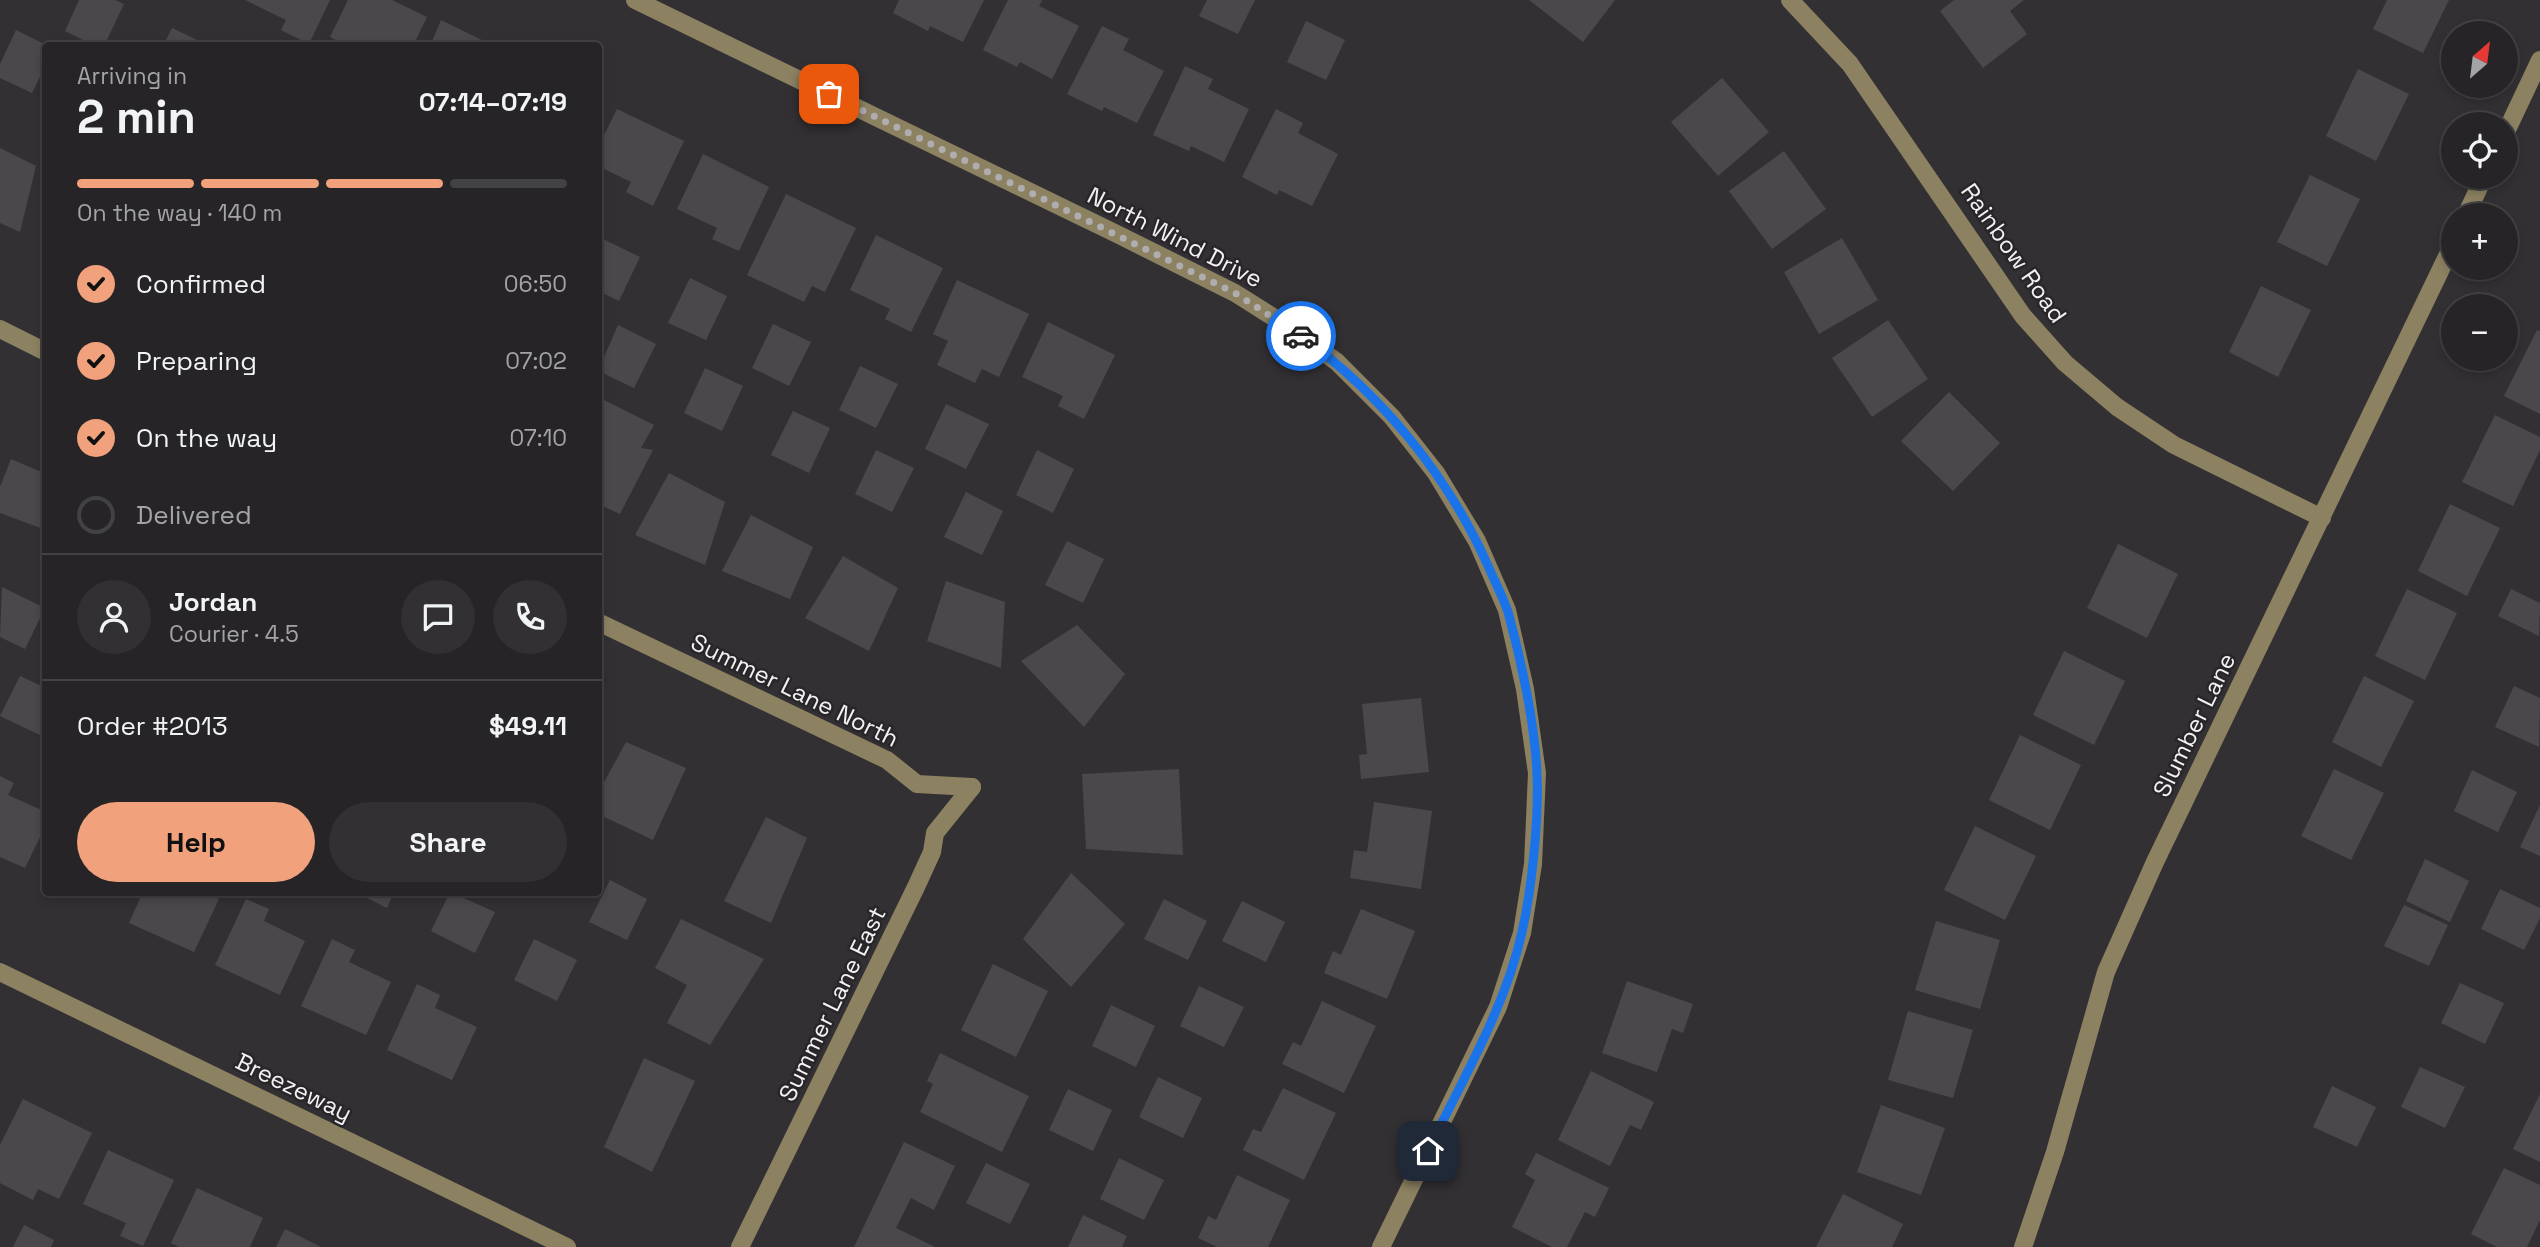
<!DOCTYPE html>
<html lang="en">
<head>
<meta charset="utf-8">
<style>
	:root { --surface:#262426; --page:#323032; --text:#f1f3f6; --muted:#a4a4a7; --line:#424143; --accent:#f1a17c }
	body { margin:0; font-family:"Space Grotesk",sans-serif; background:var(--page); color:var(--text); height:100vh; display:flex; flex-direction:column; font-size:26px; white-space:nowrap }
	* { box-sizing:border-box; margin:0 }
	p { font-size:23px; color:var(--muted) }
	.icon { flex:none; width:38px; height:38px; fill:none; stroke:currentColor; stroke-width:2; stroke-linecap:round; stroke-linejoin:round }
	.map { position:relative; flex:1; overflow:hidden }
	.side { position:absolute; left:42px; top:42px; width:560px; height:854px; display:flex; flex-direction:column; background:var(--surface); border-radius:7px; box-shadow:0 4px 10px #0003,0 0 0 2px var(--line) }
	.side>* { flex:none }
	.needle { width:46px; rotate:28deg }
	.fabs { position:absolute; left:2441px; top:21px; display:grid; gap:14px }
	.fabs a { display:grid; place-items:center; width:77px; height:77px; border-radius:50%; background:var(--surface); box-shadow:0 4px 10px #0003,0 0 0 2px var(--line); font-size:35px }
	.pin { position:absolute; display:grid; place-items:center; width:60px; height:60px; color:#fff; margin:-30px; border-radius:14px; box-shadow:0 4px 10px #0006 }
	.courier { position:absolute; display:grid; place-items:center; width:70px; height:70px; margin:-35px; border:5px solid #1a73e8; border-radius:50%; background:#fff; color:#222; box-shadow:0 2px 9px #0007 }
	.overview em { font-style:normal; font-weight:600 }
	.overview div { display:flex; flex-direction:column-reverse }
	.overview { display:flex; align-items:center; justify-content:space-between; height:119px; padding:0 35px }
	h1 { font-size:46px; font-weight:600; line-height:52px }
	.bar { display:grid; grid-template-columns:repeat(4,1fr); gap:10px 7px; align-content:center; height:84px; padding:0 35px }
	.bar i { height:9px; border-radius:5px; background:var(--line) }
	.bar .active { background:var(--accent) }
	.bar p { grid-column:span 4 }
	.line { display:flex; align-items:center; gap:18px; padding:0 35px; border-top:2px solid var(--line) }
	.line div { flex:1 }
	.round { display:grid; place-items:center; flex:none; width:74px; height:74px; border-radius:37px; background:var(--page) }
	ol { padding:0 35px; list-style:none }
	li { display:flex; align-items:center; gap:21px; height:77px }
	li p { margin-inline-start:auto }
	li .icon { padding:7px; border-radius:50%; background:var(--accent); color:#111; stroke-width:4 }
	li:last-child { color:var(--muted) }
	li i { width:38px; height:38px; border:4px solid var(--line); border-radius:50% }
	.cta { display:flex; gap:14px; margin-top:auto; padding:14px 35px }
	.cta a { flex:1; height:80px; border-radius:42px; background:var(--accent); color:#111; font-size:28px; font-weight:600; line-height:80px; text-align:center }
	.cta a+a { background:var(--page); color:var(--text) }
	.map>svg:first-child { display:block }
</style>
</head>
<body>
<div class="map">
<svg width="2540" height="1247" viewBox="0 0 2540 1247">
	<rect width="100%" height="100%" fill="#333033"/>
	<g fill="#4b484b">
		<polygon points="79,0 115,0 124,4 104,46 95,46 65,31"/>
		<polygon points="245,0 330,0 309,44 281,30 286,20"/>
		<polygon points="348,0 392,0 427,17 413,46 347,46 330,37"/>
		<polygon points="899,0 984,0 963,42 930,26 928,31 893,13"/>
		<polygon points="1008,0 1042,0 1039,6 1079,26 1052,79 1020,62 1017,67 983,50"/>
		<polygon points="1207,0 1255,0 1238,34 1199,16"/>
		<polygon points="1529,0 1615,0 1583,42"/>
		<polygon points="1954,0 2024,0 2010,11 2027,34 1983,68 1940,11"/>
		<polygon points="2387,0 2449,0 2423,53 2373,29"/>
		<polygon points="441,20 494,46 430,46"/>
		<polygon points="1306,21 1345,40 1326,80 1287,62"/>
		<polygon points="1102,26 1129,39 1123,50 1164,71 1137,123 1104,107 1102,111 1067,94"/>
		<polygon points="172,28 210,46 163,46"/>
		<polygon points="16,30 46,45 46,65 32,93 0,78 0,64"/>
		<polygon points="1185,66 1213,79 1208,89 1249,109 1224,162 1191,146 1189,151 1153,135"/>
		<polygon points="2358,69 2409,94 2376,161 2326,136"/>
		<polygon points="1722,78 1769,132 1718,176 1671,122"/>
		<polygon points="617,109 684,141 653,206 626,192 631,182 598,166 598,147"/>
		<polygon points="1276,109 1303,123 1298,133 1338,154 1312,206 1279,190 1277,195 1242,177"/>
		<polygon points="0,148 36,166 20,232 0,223"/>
		<polygon points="1784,151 1826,209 1772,249 1729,191"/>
		<polygon points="703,154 769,187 739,251 712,239 717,228 677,209"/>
		<polygon points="2310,175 2360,199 2327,266 2277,242"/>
		<polygon points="786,194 856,228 825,292 812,286 804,302 747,275"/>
		<polygon points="876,235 943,268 911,332 885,319 890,309 850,290"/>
		<polygon points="1842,238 1878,300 1819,334 1784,272"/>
		<polygon points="603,239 640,257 619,301 598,291 598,249"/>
		<polygon points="690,278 727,296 706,340 668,323"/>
		<polygon points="957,280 1029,314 999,377 982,369 975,383 937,365 948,341 933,334"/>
		<polygon points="2261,286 2311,310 2278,377 2229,352"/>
		<polygon points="1888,320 1928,379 1872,417 1832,358"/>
		<polygon points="1048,322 1115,355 1084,419 1058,406 1063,396 1022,377"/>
		<polygon points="773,324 811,342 789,386 752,368"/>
		<polygon points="618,325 656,344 634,388 598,371"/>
		<polygon points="2537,330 2540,331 2540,414 2504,396"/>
		<polygon points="860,366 898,384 876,428 839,410"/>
		<polygon points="705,368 743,386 722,431 684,413"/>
		<polygon points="1949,392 2000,443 1953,491 1901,441"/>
		<polygon points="604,400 654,425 641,448 653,450 620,514 598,504 598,412"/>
		<polygon points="946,404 989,424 966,469 925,449"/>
		<polygon points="793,411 830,428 809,473 771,455"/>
		<polygon points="2495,415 2540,437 2540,450 2513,506 2462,482"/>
		<polygon points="876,450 914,468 892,512 855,494"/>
		<polygon points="1037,450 1074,469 1053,513 1016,495"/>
		<polygon points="11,459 46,474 46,530 0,513 0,487"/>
		<polygon points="669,473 725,502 705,565 635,535"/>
		<polygon points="966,492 1003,511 982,555 944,537"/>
		<polygon points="2450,504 2500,528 2467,596 2418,571"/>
		<polygon points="751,515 813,547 790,599 722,571"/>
		<polygon points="1067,541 1104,559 1083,603 1045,585"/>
		<polygon points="2118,544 2178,574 2147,638 2087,608"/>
		<polygon points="843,556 898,588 869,651 805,618"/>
		<polygon points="946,581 1005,602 1001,668 927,641"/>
		<polygon points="2,587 45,608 25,649 0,637"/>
		<polygon points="2407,589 2457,613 2425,680 2375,656"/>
		<polygon points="2511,589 2540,603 2539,636 2498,616"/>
		<polygon points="1077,625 1125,674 1084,727 1021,661"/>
		<polygon points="2064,651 2125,681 2094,745 2033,715"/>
		<polygon points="20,676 46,688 44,737 0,716"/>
		<polygon points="2364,676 2414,701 2381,767 2332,742"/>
		<polygon points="2514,686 2540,698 2539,747 2495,727"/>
		<polygon points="1421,698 1429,772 1361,779 1359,755 1367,754 1362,704"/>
		<polygon points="2020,735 2081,765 2050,830 1989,800"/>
		<polygon points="626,742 686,768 653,840 598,814 598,793"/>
		<polygon points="1179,769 1183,855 1086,849 1082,774"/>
		<polygon points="2334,769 2384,793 2351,860 2301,836"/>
		<polygon points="2472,770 2517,792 2498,832 2454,811"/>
		<polygon points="0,776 14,783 8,795 46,812 46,825 25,868 0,857"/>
		<polygon points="1374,802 1432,811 1421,889 1350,878 1354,850 1367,852"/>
		<polygon points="2540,805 2540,856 2520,847"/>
		<polygon points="766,817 807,838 771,923 724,901"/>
		<polygon points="1975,826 2036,856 2005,920 1944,890"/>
		<polygon points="2425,859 2469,881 2450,922 2406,901"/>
		<polygon points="1071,873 1125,924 1071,987 1023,939"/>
		<polygon points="610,880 647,899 627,940 589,922"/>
		<polygon points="2500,889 2540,908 2540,918 2524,950 2481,929"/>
		<polygon points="143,892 205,892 219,899 194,952 129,923"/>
		<polygon points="355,892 394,892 387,908"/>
		<polygon points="450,892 495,912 475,953 431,931"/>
		<polygon points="246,899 269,909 264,921 305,941 280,995 215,965"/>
		<polygon points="1164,899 1207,921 1188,960 1144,939"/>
		<polygon points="1242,901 1285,922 1266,962 1222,941"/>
		<polygon points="2404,905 2448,925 2429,966 2384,946"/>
		<polygon points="1361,909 1415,931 1387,999 1324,973 1333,951 1341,955"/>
		<polygon points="681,919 764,959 710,1045 667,1023 687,985 655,968"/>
		<polygon points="1936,921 2000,940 1980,1009 1915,990"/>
		<polygon points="332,939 355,950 349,962 391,982 366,1035 301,1006"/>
		<polygon points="534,939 577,960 557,1001 514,980"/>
		<polygon points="993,964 1048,991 1016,1057 961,1030"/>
		<polygon points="1627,981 1693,1004 1683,1033 1672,1029 1657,1072 1602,1053"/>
		<polygon points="2460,983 2504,1003 2485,1044 2441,1023"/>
		<polygon points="417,984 440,995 435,1008 477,1027 452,1080 387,1050"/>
		<polygon points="1199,986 1244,1007 1224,1047 1180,1026"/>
		<polygon points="1322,1001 1376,1026 1344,1093 1282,1064 1293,1042 1301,1046"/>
		<polygon points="1111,1005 1155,1026 1136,1067 1092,1046"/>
		<polygon points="1908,1011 1973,1030 1953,1098 1888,1080"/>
		<polygon points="940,1053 1029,1096 1002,1152 920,1112 933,1084 927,1081"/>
		<polygon points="644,1058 695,1081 652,1172 604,1147"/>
		<polygon points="2420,1067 2465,1087 2445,1128 2401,1107"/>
		<polygon points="1591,1071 1654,1102 1641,1130 1630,1125 1610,1166 1558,1140"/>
		<polygon points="1158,1077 1202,1098 1183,1138 1139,1117"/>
		<polygon points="2332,1086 2376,1107 2357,1147 2313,1127"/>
		<polygon points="1283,1088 1336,1113 1304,1180 1243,1150 1253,1129 1261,1132"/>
		<polygon points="1068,1089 1112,1110 1093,1151 1049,1130"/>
		<polygon points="2540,1094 2540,1162 2513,1149"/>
		<polygon points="23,1099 92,1133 59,1199 38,1189 33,1200 0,1183 0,1145"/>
		<polygon points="1881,1105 1945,1128 1921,1195 1857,1172"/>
		<polygon points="904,1142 955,1166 934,1210 911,1198 896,1228 935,1247 854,1247"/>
		<polygon points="108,1150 174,1180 143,1246 120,1236 126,1223 83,1204"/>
		<polygon points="1536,1153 1609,1188 1595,1217 1585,1212 1567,1247 1552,1247 1512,1227 1535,1180 1525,1174"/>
		<polygon points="1119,1158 1164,1180 1144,1220 1100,1199"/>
		<polygon points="986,1163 1030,1184 1010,1224 966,1203"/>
		<polygon points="2504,1168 2540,1185 2540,1220 2527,1247 2497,1247 2471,1234"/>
		<polygon points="1237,1175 1290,1200 1268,1247 1217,1247 1198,1238 1208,1216 1216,1220"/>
		<polygon points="197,1188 263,1218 250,1247 179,1247 171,1243"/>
		<polygon points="1843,1194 1903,1224 1892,1247 1816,1247"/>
		<polygon points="1083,1215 1127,1236 1122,1247 1068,1247"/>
		<polygon points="24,1225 54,1240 51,1247 13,1247"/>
		<polygon points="285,1229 321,1247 276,1247"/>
	</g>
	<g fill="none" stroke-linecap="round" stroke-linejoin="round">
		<g stroke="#8c8161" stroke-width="18">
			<polyline points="635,0 1119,235 1235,293 1289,327 1337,362 1392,417 1436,473 1477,541 1507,610 1525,689 1537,773 1533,864 1522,933 1498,1007 1381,1247"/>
			<polyline points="1790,0 1850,64 2023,316 2065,363 2117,407 2174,445 2322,518"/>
			<polyline points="2506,132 2540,60"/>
			<polyline points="2466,215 2484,177"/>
			<polyline points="0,329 46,352"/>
			<polyline points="598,622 887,760 917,784 972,787"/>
			<polyline points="0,972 567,1247"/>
			<polyline points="740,1247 916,887 932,852 935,833 972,787"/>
			<polyline points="2023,1247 2055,1152 2106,972 2155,862 2454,242"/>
		</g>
	</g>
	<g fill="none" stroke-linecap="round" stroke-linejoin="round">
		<polyline stroke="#b0adb0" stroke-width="7" stroke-dasharray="0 12.6" points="829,94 1235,293 1301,336"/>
		<path stroke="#1a73e8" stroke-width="9" d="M1301,336C1382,395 1448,475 1489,568C1495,582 1503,597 1508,612C1521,659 1535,724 1537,774C1539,819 1532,888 1522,932C1505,1009 1462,1080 1428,1151"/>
	</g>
	<g text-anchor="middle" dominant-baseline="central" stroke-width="5" stroke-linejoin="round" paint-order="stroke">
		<g font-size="24" fill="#f3f1f3" stroke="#292629">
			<text transform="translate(1175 237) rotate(27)">North Wind Drive</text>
			<text transform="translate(2014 253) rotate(55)">Rainbow Road</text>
			<text transform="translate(795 690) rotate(26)">Summer Lane North</text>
			<text transform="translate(2194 725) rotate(-64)">Slumber Lane</text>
			<text transform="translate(832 1004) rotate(-64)">Summer Lane East</text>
			<text transform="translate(294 1087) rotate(26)">Breezeway</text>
		</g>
	</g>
</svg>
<div class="fabs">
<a><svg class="needle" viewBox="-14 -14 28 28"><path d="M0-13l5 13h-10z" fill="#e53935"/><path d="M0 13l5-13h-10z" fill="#a4a4a7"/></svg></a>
<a><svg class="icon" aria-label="locate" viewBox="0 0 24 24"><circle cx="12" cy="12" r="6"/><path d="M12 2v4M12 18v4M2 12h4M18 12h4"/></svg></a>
<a>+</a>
<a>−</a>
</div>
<div class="pin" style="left:829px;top:94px;background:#ea580c"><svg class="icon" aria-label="bag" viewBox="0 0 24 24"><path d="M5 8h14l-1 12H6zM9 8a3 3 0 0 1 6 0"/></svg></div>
<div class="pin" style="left:1428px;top:1151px;background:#1f2937"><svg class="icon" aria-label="home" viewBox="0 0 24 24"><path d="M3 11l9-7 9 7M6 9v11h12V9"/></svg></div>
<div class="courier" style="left:1301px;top:336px"><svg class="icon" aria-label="car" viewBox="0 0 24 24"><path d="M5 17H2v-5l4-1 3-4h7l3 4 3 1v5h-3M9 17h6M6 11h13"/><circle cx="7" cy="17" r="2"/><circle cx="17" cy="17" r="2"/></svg></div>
<section class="side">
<div class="overview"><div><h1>2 min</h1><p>Arriving in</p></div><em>07:14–07:19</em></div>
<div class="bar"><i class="active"></i><i class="active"></i><i class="active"></i><i></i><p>On the way · 140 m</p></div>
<ol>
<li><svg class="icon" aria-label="check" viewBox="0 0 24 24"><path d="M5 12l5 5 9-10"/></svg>Confirmed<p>06:50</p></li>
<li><svg class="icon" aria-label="check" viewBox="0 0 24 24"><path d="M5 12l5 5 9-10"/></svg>Preparing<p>07:02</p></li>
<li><svg class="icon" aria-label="check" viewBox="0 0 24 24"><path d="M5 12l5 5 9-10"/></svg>On the way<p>07:10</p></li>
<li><i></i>Delivered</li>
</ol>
<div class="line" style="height:126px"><a class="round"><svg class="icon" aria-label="person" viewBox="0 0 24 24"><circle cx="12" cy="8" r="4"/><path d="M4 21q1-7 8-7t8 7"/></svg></a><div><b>Jordan</b><p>Courier · 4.5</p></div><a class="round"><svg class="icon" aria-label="chat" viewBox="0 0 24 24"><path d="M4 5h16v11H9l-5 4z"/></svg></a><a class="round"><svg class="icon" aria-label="phone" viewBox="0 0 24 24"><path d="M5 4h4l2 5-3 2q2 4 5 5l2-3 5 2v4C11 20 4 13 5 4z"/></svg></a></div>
<div class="line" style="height:91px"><div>Order #2013</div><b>$49.11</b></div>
<div class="cta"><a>Help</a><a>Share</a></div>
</section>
</div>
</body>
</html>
